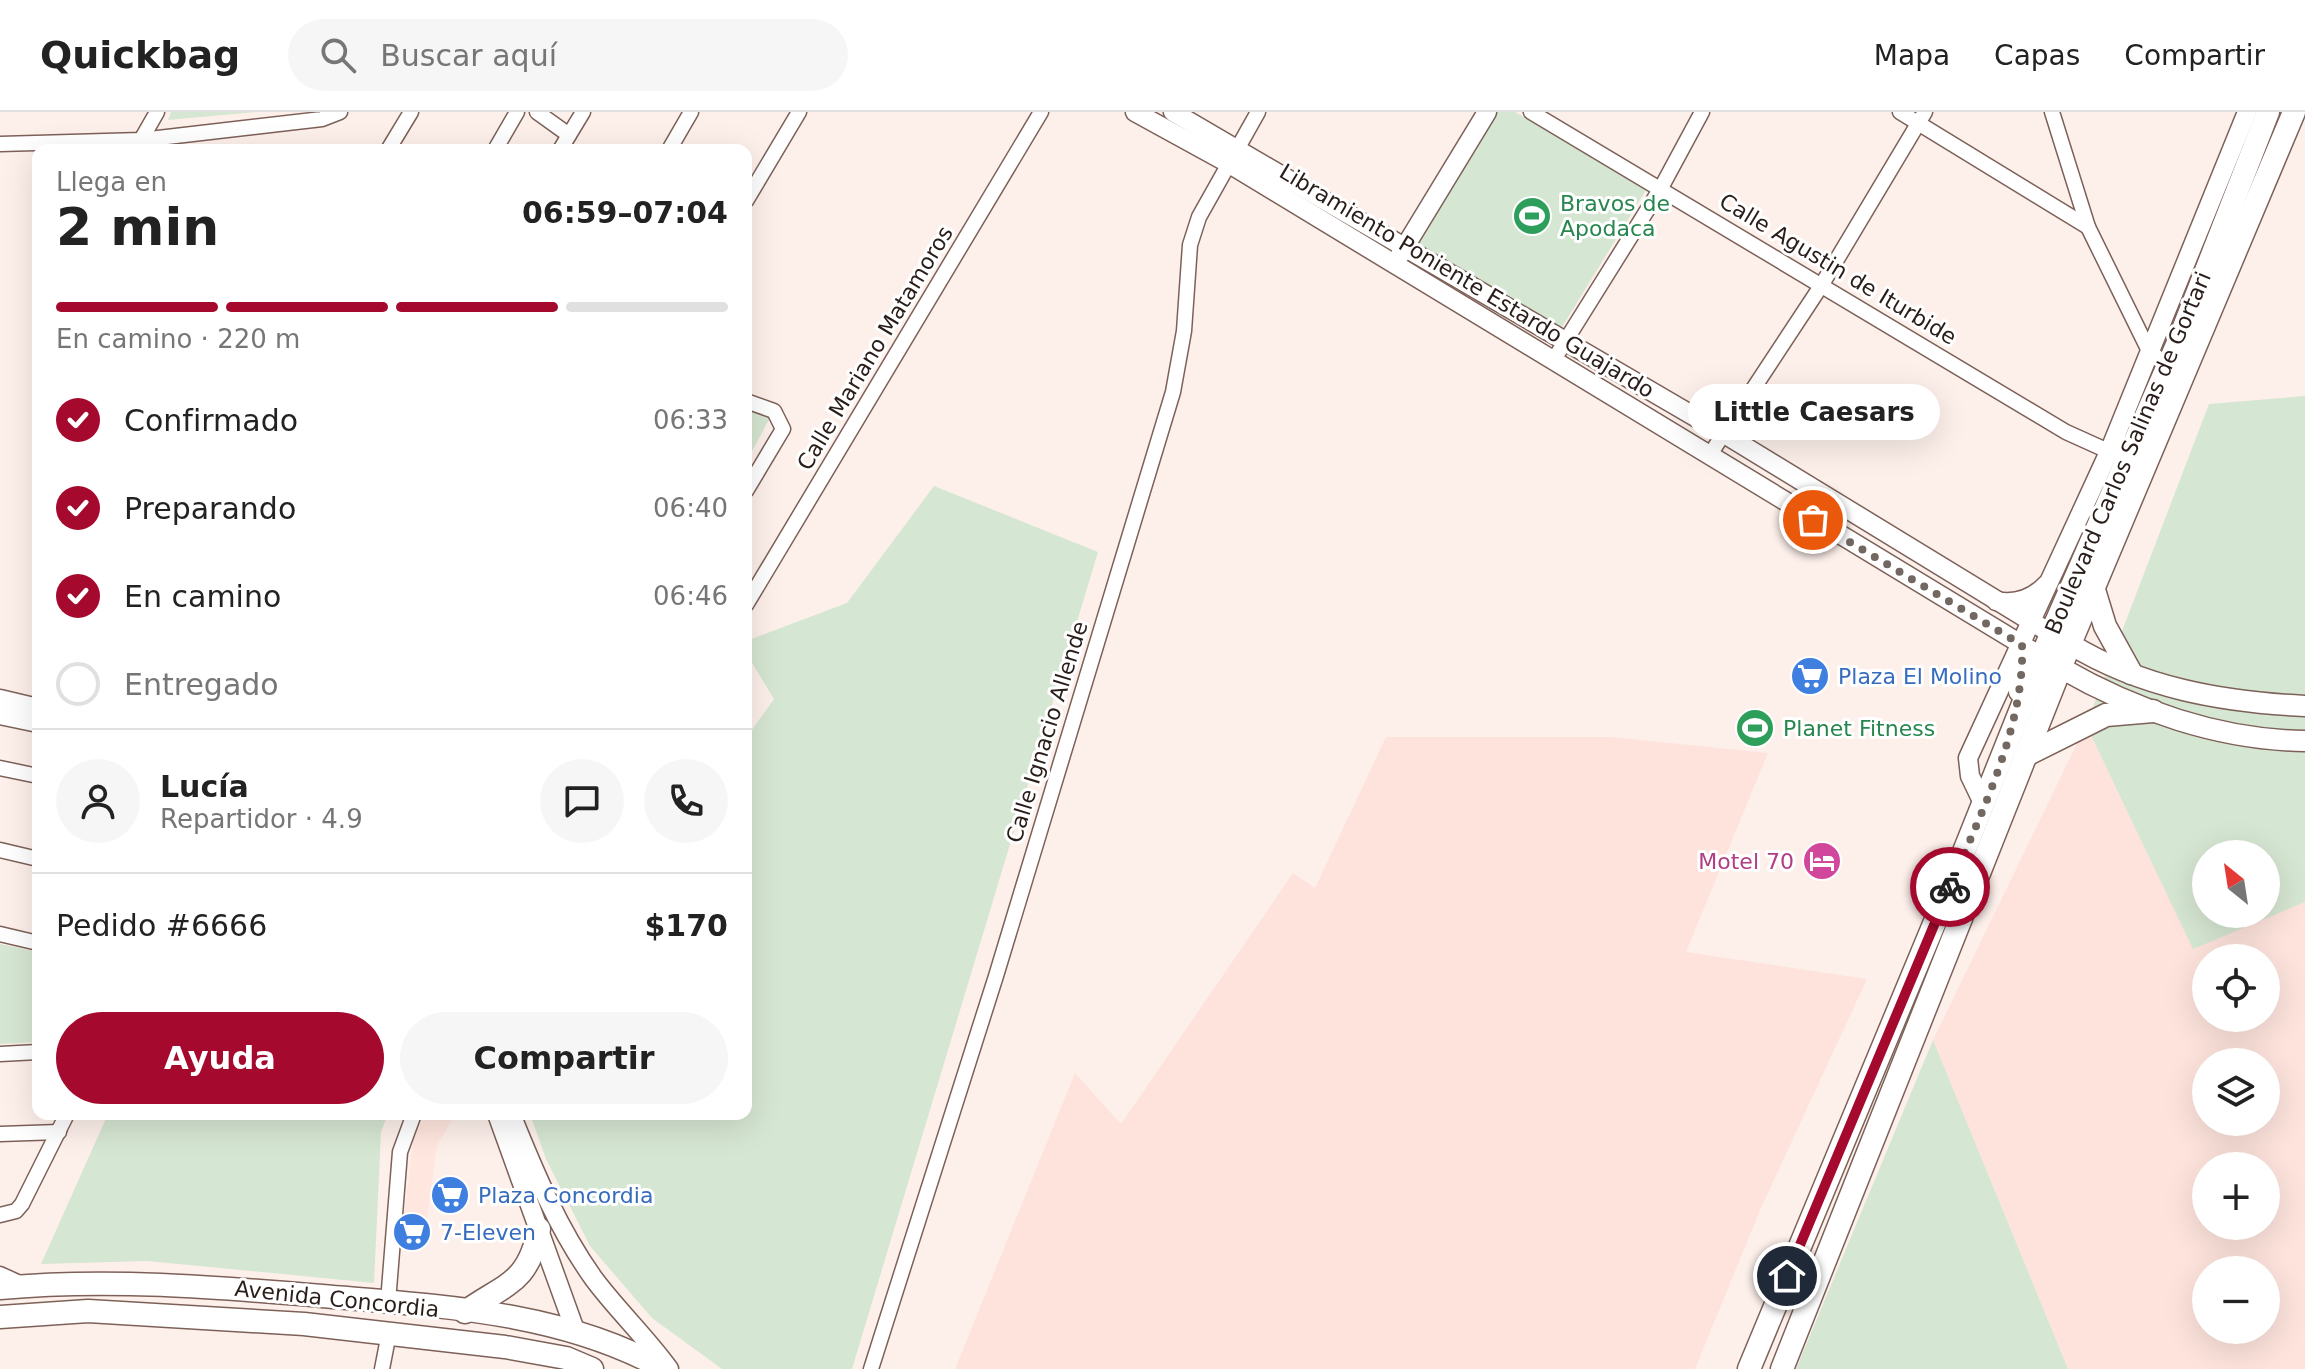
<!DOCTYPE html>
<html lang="es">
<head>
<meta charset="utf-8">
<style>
	:root { --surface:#fff; --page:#f6f6f6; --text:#222; --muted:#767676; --line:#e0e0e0; --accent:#a50a2e }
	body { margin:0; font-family:"DejaVu Sans",sans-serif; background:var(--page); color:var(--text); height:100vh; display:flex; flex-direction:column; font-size:30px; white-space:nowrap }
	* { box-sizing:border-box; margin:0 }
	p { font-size:26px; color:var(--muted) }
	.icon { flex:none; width:44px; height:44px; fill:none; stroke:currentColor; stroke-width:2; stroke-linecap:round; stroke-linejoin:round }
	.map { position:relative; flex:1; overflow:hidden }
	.sheet { position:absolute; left:32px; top:32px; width:720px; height:976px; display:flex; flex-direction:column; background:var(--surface); border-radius:16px; box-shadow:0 8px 32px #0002 }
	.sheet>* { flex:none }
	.needle { width:52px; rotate:330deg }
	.controls { position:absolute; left:2192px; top:728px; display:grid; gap:16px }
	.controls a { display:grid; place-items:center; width:88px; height:88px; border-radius:50%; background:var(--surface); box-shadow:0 8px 32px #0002; font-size:40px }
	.pin { position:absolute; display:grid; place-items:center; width:68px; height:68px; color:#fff; margin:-34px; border:4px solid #fff; border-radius:50%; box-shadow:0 2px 8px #0007 }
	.courier { position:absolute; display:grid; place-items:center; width:80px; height:80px; margin:-40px; border:6px solid #a50a2e; border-radius:50%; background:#fff; color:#222; box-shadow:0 2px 10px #0007 }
	.bubble { position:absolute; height:56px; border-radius:28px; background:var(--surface); box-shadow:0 8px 32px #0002; font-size:26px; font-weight:700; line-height:56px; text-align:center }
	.summary em { font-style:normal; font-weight:700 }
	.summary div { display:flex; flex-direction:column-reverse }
	.summary { display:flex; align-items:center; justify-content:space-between; height:136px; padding:0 24px }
	h1 { font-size:52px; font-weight:700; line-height:60px }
	.bar { display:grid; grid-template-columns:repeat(4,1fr); gap:12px 8px; align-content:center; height:96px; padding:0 24px }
	.bar i { height:10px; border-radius:6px; background:var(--line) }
	.bar .on { background:var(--accent) }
	.bar p { grid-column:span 4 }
	.line { display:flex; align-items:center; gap:20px; padding:0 24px; border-top:2px solid var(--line) }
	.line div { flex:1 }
	.round { display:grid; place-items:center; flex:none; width:84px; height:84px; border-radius:42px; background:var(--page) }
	ol { padding:0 24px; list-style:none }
	li { display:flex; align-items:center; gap:24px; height:88px }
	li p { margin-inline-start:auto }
	li .icon { padding:8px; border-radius:50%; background:var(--accent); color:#fff; stroke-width:4 }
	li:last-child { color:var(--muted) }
	li i { width:44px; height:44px; border:4px solid var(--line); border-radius:50% }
	.action { display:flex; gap:16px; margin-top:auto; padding:16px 24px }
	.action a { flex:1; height:92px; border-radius:48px; background:var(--accent); color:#fff; font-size:32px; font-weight:700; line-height:92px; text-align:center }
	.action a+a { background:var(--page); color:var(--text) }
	header { display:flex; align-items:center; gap:48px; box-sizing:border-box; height:112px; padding:0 40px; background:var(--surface); border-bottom:2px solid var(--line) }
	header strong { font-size:38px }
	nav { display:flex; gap:44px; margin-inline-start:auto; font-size:28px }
	.search { width:560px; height:72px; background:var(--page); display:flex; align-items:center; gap:20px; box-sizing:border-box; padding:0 28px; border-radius:44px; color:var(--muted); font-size:30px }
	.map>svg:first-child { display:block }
</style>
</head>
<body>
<header>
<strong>Quickbag</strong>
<div class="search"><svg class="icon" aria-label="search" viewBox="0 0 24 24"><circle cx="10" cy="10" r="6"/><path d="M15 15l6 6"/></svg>Buscar aquí</div>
<nav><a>Mapa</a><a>Capas</a><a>Compartir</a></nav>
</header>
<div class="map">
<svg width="2305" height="1257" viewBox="0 0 2305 1257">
	<rect width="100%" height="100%" fill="#fdf0eb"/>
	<polygon fill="#ffe6de" points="426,1002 455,1002 437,1034 423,1138 400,1136 414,1022"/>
	<g fill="#fde3dc" fill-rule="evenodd">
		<path d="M2086,613L2193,836L2305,790V1257H2068L1933,928ZM2206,846H2266V906H2206ZM2206,950H2266V1010H2206ZM2206,1054H2266V1114H2206ZM2206,1158H2266V1218H2206Z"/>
		<polygon points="1386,625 1611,625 1768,641 1686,840 1867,867 1761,1096 1695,1257 955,1257 1075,961 1121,1012 1293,761 1315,776"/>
	</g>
	<g fill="#d5e6d2" fill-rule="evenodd">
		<polygon points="171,0 257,0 168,8"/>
		<polygon points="1496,0 1515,0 1648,75 1559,220 1415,133"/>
		<path d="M2305,284V790L2193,837L2086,613L2209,292ZM2206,742H2266V802H2206Z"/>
		<polygon points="746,296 771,304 746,350"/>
		<polygon points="934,374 1098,440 852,1257 722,1257 652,1206 590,1134 546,1047 530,1002 746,1002 746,626 774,587 746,541 746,529 847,491"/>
		<polygon points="0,832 38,840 38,930 0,932"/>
		<polygon points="1933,928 2068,1257 1796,1257"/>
		<polygon points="108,1002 388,1002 381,1020 374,1171 147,1149 41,1152"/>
	</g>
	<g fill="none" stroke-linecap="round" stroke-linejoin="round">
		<defs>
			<g id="minor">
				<polyline points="537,0 569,23"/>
				<polyline points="1531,0 2066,320 2117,343"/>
				<polyline points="1900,0 2088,115"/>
				<polyline points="2052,0 2088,115 2150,241 2156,244"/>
				<polyline points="141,28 157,0"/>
				<polyline points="0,32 141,28 322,7 340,0"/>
				<polyline points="388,38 411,0"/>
				<polyline points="495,38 517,0"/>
				<polyline points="560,38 583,0"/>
				<polyline points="669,38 691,0"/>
				<polyline points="746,89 799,0"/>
				<polyline points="1553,249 1661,76 1702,0"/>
				<polyline points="746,289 774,299 783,317 746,379"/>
				<polyline points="1709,344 1821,174 1925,0"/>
				<polyline points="746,493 1041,0"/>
				<polyline points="0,656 38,664"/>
				<polyline points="0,738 38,747"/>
				<polyline points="0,822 38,831"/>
				<polyline points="0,942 38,940"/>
				<polyline points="0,1022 59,1020"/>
				<polyline points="0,1103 16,1099 22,1092 67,1002"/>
				<polyline points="0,1162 22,1172"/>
				<polyline points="388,1190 400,1040 414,1002"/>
				<polyline points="382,1257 389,1221"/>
				<polyline points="871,1257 996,864 1173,280 1184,219 1190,133 1199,105 1258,0"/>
			</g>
			<g id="tertiary">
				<polyline points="1135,0 1228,51 2034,540"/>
				<polyline points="1173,0 1726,323 2060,527"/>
				<polyline points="1400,143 1487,0"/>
				<path d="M1996,489C2016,493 2033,487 2047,472"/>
				<polyline points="0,587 38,596"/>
				<polyline points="0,603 38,611"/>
				<polyline points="1983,691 1970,664 1968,646 2109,340 2247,0"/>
				<polyline points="497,1002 575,1218"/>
				<path d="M511,1002C534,1059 558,1117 594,1167C617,1198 646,1225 669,1257"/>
			</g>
			<g id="secondary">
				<path d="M2070,532C2142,576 2222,590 2305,594"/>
				<path d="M2061,556C2134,598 2219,628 2305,629"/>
			</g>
			<g id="primary">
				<polyline points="2094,478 2105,514 2131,561"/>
				<polyline points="2020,579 2022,533"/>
				<polyline points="2026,643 2106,603 2153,599"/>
				<path d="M0,1176C107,1166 215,1175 322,1184C438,1194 561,1199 664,1257"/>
				<path d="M465,1200C506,1171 528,1172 539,1117"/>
				<polyline points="0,1205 88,1199 304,1212 505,1235 566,1246 592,1257"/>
				<polyline points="1749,1257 1959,752 2051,522 2177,233 2268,0"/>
				<polyline points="1782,1257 2070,532 2294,0"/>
			</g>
		</defs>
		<use href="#minor" stroke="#7d6158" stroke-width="17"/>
		<use href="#tertiary" stroke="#7d6158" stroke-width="21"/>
		<use href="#secondary" stroke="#7d6158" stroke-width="23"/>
		<use href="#primary" stroke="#7d6158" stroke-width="25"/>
		<use href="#minor" stroke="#fff" stroke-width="14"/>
		<use href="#tertiary" stroke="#fff" stroke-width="18"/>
		<use href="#secondary" stroke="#fff" stroke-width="20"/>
		<use href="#primary" stroke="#fff" stroke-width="22"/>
	</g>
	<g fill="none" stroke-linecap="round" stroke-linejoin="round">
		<path stroke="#736762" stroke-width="8" stroke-dasharray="0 14.4" d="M1813,408L2022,533C2025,614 1981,701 1950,775"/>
		<polyline stroke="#a50a2e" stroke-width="10" points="1787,1164 1950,775"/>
	</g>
	<defs>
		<symbol id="stadium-disc" viewBox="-11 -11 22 22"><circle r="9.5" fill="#2e9e5b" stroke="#fff"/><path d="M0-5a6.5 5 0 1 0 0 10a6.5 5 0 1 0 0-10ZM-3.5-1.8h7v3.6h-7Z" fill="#fff"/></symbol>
		<symbol id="supermarket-disc" viewBox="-11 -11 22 22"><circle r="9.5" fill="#3f7fe0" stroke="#fff"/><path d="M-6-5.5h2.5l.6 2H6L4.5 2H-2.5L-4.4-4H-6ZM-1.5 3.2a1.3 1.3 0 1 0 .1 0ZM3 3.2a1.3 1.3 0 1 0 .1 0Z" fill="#fff"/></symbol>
		<symbol id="hotel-disc" viewBox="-11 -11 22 22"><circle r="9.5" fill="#d1479c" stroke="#fff"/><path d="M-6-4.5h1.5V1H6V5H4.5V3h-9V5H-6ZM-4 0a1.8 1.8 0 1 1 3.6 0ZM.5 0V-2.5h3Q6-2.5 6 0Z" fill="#fff"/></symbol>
	</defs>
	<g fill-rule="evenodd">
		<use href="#stadium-disc" x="1510" y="82" width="44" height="44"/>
		<use href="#supermarket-disc" x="1788" y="542" width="44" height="44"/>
		<use href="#stadium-disc" x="1733" y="594" width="44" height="44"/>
		<use href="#hotel-disc" x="1800" y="727" width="44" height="44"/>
		<use href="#supermarket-disc" x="428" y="1061" width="44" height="44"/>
		<use href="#supermarket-disc" x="390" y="1098" width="44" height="44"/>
	</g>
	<g text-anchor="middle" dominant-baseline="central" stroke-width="6" stroke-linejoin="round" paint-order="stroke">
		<g font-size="22" fill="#27864d" stroke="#fff" text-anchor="start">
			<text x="1560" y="91">Bravos de<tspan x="1560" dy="25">Apodaca</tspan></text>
			<text x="1783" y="616">Planet Fitness</text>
		</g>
		<g font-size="22" fill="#291d19" stroke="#fff">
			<text transform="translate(1838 157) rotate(31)">Calle Agustin de Iturbide</text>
			<text transform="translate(1467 169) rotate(31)">Libramiento Poniente Estardo Guajardo</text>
			<text transform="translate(875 236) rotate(-59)">Calle Mariano Matamoros</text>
			<text transform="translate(2128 341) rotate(-67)">Boulevard Carlos Salinas de Gortari</text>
			<text transform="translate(1047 620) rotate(-73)">Calle Ignacio Allende</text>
			<text transform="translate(337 1187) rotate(6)">Avenida Concordia</text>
		</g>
		<g font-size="22" fill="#366cbe" stroke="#fff" text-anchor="start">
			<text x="1838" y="564">Plaza El Molino</text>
			<text x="478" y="1083">Plaza Concordia</text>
			<text x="440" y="1120">7-Eleven</text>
		</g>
		<g font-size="22" fill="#b23c85" stroke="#fff" text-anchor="end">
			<text x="1794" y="749">Motel 70</text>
		</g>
	</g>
</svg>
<div class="controls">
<a><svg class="needle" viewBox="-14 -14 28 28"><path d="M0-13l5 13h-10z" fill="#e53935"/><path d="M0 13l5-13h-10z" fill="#767676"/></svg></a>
<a><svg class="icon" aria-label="locate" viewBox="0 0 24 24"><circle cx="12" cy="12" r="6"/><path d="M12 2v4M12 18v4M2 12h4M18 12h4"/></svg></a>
<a><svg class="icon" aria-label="layers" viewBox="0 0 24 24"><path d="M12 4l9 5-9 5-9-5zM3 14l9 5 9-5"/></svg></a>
<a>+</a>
<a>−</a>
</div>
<div class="pin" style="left:1813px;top:408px;background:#ea580c"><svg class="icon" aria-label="bag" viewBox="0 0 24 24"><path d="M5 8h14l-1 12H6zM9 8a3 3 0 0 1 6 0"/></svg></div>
<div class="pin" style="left:1787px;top:1164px;background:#1f2937"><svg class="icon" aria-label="home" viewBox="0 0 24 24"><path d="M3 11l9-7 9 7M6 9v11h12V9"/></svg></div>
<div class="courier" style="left:1950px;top:775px"><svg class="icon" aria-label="bike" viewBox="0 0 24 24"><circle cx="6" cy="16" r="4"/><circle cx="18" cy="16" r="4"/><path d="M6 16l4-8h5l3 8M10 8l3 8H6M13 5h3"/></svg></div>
<div class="bubble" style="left:1688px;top:272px;width:252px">Little Caesars</div>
<section class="sheet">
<div class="summary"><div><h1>2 min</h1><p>Llega en</p></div><em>06:59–07:04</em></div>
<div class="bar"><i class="on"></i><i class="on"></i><i class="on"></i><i></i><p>En camino · 220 m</p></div>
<ol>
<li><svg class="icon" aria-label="check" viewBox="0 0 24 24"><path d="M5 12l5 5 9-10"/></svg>Confirmado<p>06:33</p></li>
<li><svg class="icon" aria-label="check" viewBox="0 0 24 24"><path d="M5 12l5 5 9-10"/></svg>Preparando<p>06:40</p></li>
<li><svg class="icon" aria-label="check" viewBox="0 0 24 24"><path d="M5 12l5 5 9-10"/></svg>En camino<p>06:46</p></li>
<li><i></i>Entregado</li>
</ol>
<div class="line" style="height:144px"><a class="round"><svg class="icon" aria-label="person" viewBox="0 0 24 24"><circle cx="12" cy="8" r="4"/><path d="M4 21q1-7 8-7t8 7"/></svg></a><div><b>Lucía</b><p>Repartidor · 4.9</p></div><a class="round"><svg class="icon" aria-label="chat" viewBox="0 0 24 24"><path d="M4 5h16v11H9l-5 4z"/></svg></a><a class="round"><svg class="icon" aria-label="phone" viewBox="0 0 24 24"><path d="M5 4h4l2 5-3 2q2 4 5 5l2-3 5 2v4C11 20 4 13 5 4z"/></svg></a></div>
<div class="line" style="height:104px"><div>Pedido #6666</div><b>$170</b></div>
<div class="action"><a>Ayuda</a><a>Compartir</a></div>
</section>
</div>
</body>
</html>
